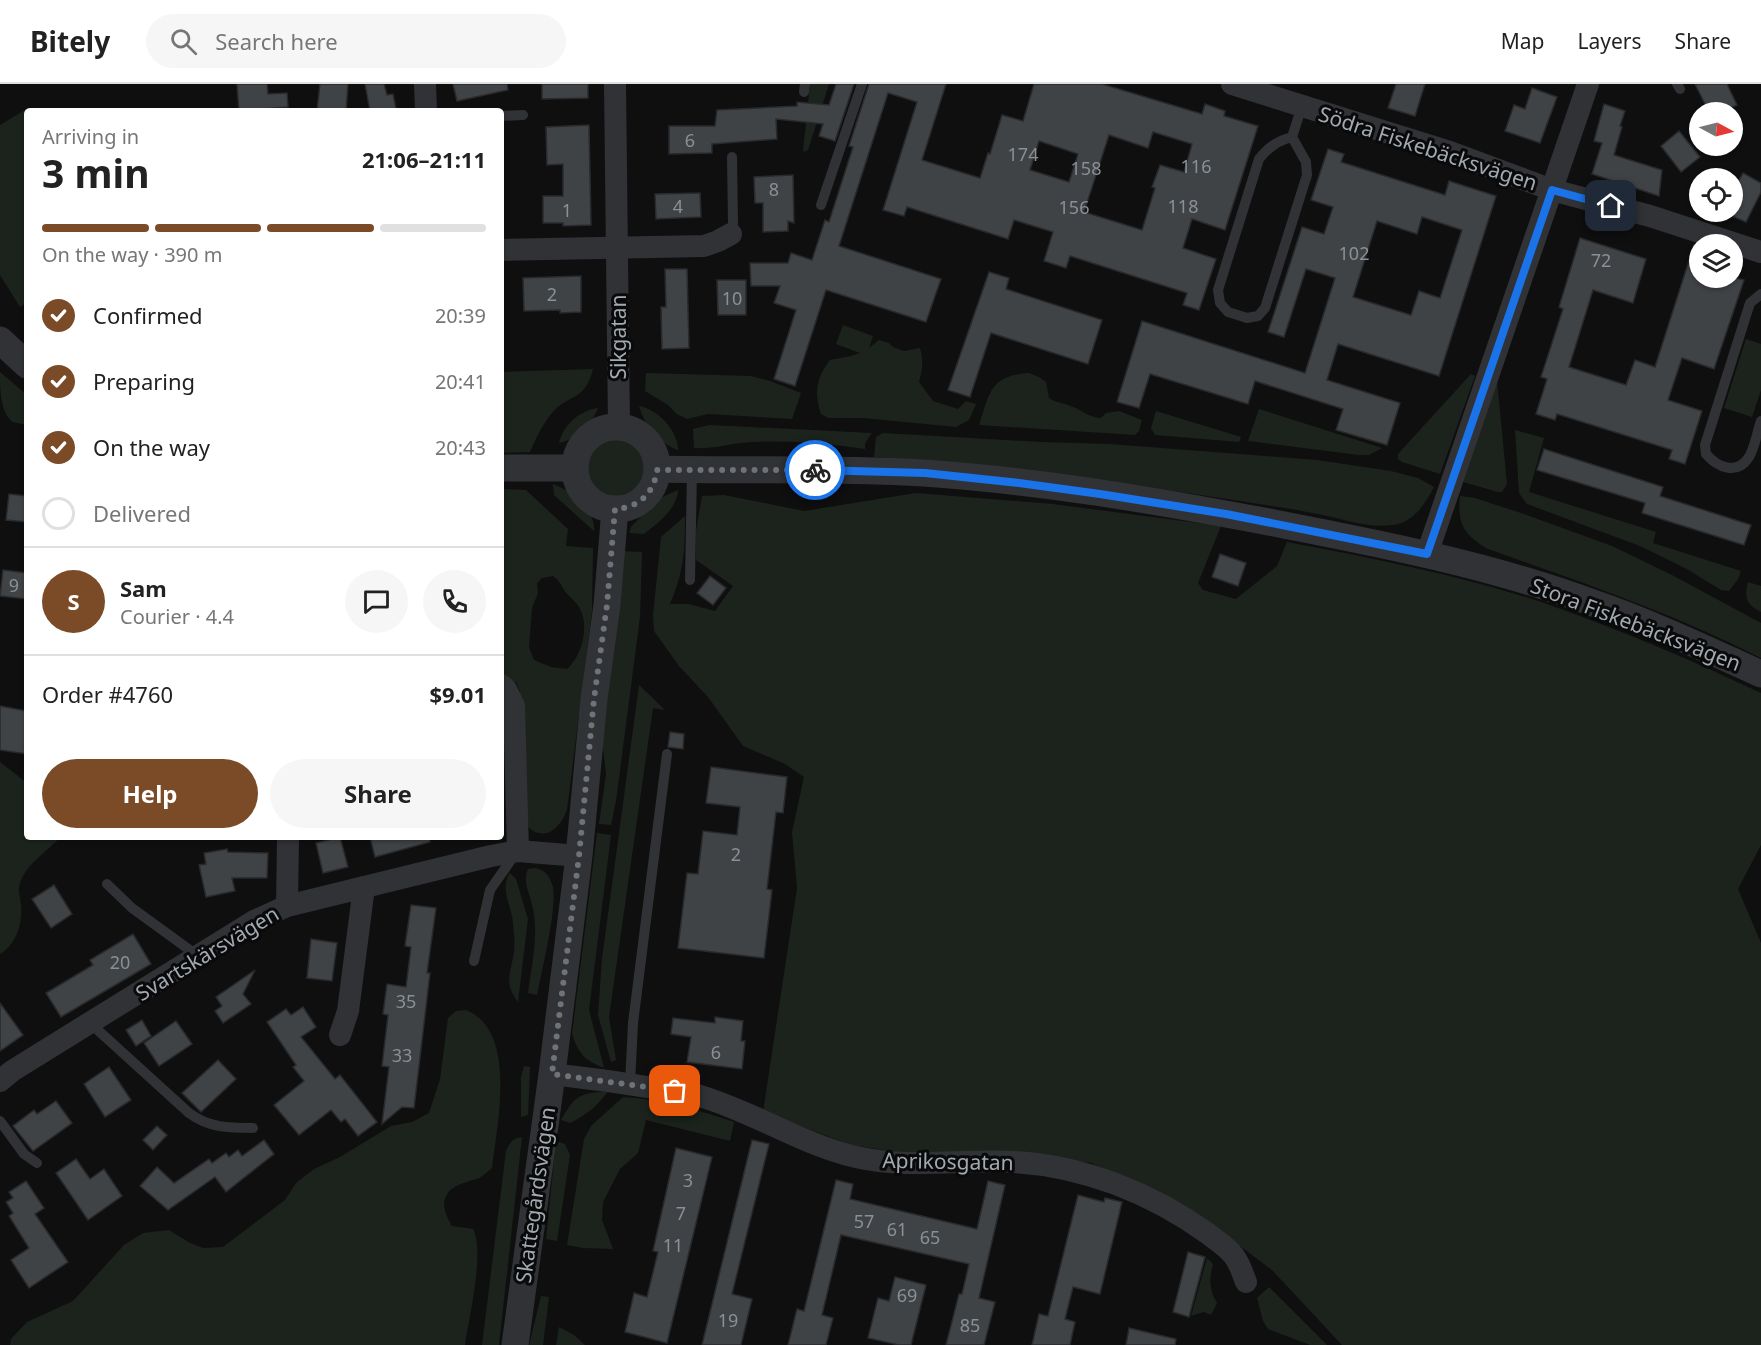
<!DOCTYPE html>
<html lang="en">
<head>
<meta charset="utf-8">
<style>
	:root { --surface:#fff; --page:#f6f6f6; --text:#222; --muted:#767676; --line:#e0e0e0; --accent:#7b4b28 }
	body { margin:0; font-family:"Noto Sans",sans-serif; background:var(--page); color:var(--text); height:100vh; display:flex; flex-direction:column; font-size:22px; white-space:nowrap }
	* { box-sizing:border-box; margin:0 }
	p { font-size:20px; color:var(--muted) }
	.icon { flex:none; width:33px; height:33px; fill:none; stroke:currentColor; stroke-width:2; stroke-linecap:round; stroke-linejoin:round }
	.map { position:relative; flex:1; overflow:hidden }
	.details { position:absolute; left:24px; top:24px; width:480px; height:732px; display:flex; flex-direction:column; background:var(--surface); border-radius:6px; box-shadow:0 2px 4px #0004 }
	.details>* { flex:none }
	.needle { width:39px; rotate:97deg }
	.controls { position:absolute; left:1689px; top:18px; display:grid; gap:12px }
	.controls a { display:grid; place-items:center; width:54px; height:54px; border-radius:50%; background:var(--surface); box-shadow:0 2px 4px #0004; font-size:30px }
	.pin { position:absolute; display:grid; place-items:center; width:51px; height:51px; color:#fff; margin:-26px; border-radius:12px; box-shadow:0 3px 9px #0006 }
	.courier { position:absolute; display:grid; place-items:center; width:60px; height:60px; margin:-30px; border:4px solid #1a73e8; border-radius:50%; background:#fff; color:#222; box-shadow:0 2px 8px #0007 }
	.overview em { font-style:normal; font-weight:700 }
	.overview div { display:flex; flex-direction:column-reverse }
	.overview { display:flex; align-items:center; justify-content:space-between; height:102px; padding:0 18px }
	h1 { font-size:39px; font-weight:700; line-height:45px }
	.bar { display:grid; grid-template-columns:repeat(4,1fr); gap:9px 6px; align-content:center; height:72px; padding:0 18px }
	.bar i { height:8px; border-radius:4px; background:var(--line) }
	.bar .current { background:var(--accent) }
	.bar p { grid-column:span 4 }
	.line { display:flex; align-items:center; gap:15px; padding:0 18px; border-top:2px solid var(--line) }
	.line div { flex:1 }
	.round { display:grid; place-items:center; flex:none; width:63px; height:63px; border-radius:32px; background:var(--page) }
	ol { padding:0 18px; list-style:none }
	li { display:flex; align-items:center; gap:18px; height:66px }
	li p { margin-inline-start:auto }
	li .icon { padding:6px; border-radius:50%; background:var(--accent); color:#fff; stroke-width:4 }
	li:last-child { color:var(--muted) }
	li i { width:33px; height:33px; border:3px solid var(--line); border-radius:50% }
	.primary-button { display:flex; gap:12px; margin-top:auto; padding:12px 18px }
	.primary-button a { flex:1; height:69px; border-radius:36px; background:var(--accent); color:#fff; font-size:24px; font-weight:700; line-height:69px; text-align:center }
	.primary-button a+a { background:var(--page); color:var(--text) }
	header { display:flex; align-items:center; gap:36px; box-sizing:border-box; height:84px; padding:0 30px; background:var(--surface); border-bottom:2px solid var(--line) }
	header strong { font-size:28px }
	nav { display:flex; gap:33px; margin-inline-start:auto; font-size:21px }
	.search { width:420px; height:54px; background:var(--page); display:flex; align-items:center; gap:15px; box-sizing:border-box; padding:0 21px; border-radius:33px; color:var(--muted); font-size:22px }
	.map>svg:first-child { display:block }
</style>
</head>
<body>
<header>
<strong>Bitely</strong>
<div class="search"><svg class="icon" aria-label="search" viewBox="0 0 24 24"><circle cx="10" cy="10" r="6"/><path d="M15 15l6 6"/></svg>Search here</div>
<nav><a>Map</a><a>Layers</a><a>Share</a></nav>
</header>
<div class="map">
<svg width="1761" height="1261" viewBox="0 0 1761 1261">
	<rect width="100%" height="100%" fill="#0f0f10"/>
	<g fill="#1c231c" fill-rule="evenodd">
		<polygon points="810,0 829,0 808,66 803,68"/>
		<polygon points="28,24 30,27 27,27 27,218 20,223 0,191 0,41"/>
		<path d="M843,241L873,252L869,264L879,256L889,259L893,263L904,267L920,264C924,277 922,286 919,298L933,317L958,325L966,317L976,320L969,336L956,343L864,334H829L821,330C814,308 816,295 830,276L851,272L860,269L836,260Z"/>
		<polygon points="1746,255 1761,260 1761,306 1752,333 1724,324"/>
		<path d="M593,285C585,318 569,309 552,329C542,341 536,354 530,368L501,369V288Z"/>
		<path d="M0,288L27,311V342C23,339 18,340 13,338C0,329 0,304 0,288Z"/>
		<polygon points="646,289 751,292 770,297 801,309 792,335 708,330 687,335 677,330 668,321 645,307"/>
		<path d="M1029,289L1039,293L1046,298L1049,314C1056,319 1065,319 1073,323C1083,327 1090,334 1101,334L1106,329L1119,327L1142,336L1139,347L1135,351L979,341C990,308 990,292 1029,289Z"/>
		<polygon points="1471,290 1475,292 1440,390 1402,378 1398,375 1398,370"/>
		<polygon points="1497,297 1507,400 1502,408 1498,408 1463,398"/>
		<path d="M639,322C658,325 678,347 678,366C660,360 644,341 639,322Z"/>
		<path d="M598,324C592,340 575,356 559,359C563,341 580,326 598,324Z"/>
		<polygon points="1259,325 1382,364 1369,371 1359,371 1248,357"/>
		<polygon points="1156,327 1241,353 1239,358 1155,351 1151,344"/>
		<path d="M709,341L872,349L865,359V365C824,359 782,355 740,359C725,361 711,365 694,364L693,345Z"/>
		<polygon points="1515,346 1544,354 1529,408 1656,448 1653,459 1741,487 1738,495 1729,507 1721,506 1685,484 1640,462 1527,420 1519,409"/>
		<path d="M883,349L1041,358L1110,360L1317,376L1391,387L1418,394L1434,403C1425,420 1414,438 1393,441C1367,445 1338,433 1312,429C1289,424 1264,421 1240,417C1119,398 997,381 874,373L876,353Z"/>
		<circle cx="616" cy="384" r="28"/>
		<path d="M553,400C570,406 596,427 594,447L554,411Z"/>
		<path d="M501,405L526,406L568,445L566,462L593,464L592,527L567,726C565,730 563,736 560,739C545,759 525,748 520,727V608L517,599L501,590ZM553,492C559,497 560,499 564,506C567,511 573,515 577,520C591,538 583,571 567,585L551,583L534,576L529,563L532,524L538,509L537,499L542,494Z"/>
		<path d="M678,406C677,425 658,439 644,450L629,449L631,443L658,415Z"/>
		<path d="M916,409L1053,420L1221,442L1198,499L1203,506L1236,515L1277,482L1287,458C1372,474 1459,491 1541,518C1616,544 1689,575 1761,609V761L1738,805L1761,859V1261H1342L1272,1186L1200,1132L1145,1101L1091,1079L1028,1071L904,1069L851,1061L763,1028L797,804L792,748L804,693L785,680L743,662L708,613L679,582L654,547L653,531L661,453L685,432C685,467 684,487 670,520H689L715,527L733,502L696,476V447L702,412L724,411L804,427Z"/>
		<path d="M1460,412L1475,414L1524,430L1612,462L1672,491L1761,539V574C1673,529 1581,498 1488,465C1464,451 1457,440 1460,412Z"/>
		<polygon points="621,467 642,468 640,533 616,717 611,741 599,740 606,690 599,629"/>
		<path d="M1748,498L1761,502V528C1746,520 1744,514 1748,498Z"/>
		<polygon points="639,601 665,626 653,624 609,933 616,976 611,978 598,931 602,875"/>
		<path d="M0,678L27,699V753H60C47,769 24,780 19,803C18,808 21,816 21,821C23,839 16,861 0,870Z"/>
		<path d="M597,749L611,751L589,926L604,984C584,976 579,970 572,950Z"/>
		<path d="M535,784C546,786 550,793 553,803C557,826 542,885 537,911L528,909C532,879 540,847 531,817C528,805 523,797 528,785Z"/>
		<path d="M510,789L516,795L528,835L518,918C503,898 511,889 514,868C515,859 514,849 513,839C512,823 499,804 510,789Z"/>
		<path d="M466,926C518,947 497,1041 492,1084C488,1087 484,1091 481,1093C476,1096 471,1096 467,1098C441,1105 439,1121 452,1142L473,1145C485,1167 469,1234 465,1261H10L11,1255L27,1238L73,1217L124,1161L143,1149L169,1146L190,1159L203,1164L223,1163L285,1116L296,1099L314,1085L340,1073L391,1042L412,1038L429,1029L440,995L448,934L456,927Z"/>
		<polygon points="524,982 530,983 528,1031 521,1033 521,993"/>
		<path d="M608,1007C598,1022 586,1031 570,1039L561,1036C576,1010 579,1010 608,1007Z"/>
		<path d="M623,1013C661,1015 698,1026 734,1038L730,1057L646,1036L638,1069L620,1085L603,1118L602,1136L613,1165L583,1164L567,1161L584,1055L591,1042Z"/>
		<path d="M522,1053L499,1261H482L506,1067C510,1058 513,1054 522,1053Z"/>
		<polygon points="556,1057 565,1060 570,1071 557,1157 546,1155"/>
		<path d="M1207,1174L1213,1180C1209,1195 1209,1205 1217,1219L1211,1231L1204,1228L1191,1232Z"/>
		<polygon points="1269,1203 1327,1261 1310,1261 1268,1245 1263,1237 1257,1214"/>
		<polygon points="541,1212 549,1213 543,1261 529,1261"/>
		<polygon points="559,1243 574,1251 585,1261 556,1261"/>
	</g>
	<g fill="#404346" stroke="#292a2c" stroke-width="1.5" fill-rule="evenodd">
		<polygon points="237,0 267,0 268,10 287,9 288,23 239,27"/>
		<polygon points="320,0 348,0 346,27 317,27"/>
		<polygon points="365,0 384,0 387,11 393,10 396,25 370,27"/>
		<polygon points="453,0 507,0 508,6 457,17"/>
		<polygon points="542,0 588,0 588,14 542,15"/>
		<polygon points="836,0 854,0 835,57 819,52 823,40 776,35 777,55 712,60 712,69 669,70 669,42 715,42 717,26 797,22 797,18 829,21"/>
		<path d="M869,0H946L922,76L980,94L988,69L990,70L1002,31L1023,37L1034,0H1102L1202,30L1205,20L1225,27L1224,32L1258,42L1225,146L1192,135L1183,164L1216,175L1199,226L1183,221L1187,209L1070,172L1066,184L1044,177L1053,148L1014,136L1008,155L907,123L904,132L883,126L917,18L888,9L839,162L941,195L926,238L826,206L795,302L774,295L796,226L774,219L780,202H751L750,179H788L791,169L812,176L825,136L829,138L853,63L849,62ZM1153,48L1192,60L1184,88L1160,81L1152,103L1155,104L1142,146L1084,128L1109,51L1148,64ZM1039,57L1078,70L1069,98L1030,86Z"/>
		<polygon points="1396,0 1425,0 1415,32 1388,24"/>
		<polygon points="1695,0 1727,0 1737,21 1721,28 1709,28"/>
		<polygon points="1532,4 1557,13 1540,59 1505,47 1514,21 1525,25"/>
		<polygon points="1604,20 1625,27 1620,42 1622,43 1614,71 1662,86 1659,112 1592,90 1602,59 1594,57"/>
		<polygon points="589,41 591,141 563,142 563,139 543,139 543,112 563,112 563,80 547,81 546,43"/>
		<polygon points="1679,47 1700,73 1681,88 1661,62"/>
		<path d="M1328,65L1344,70L1341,78L1445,111L1449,97L1496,112L1439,292L1338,260L1327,296L1400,319L1387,361L1336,346L1343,325L1255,297L1248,320L1150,290L1139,324L1117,318L1142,237L1305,289L1335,194L1306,185L1284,253L1268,248L1302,143L1324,150L1333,123L1311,116ZM1422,133L1462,146L1440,214L1419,207L1411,231L1353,213L1377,137L1417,150Z"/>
		<polygon points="1743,89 1761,99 1761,108 1746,138 1732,132 1732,109"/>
		<polygon points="793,91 794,139 788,137 788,147 763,148 763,119 755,119 754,93"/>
		<polygon points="700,109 701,133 656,135 655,110"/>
		<polygon points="1580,154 1646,175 1633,219 1593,206 1569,283 1626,301 1635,276 1655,283 1694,161 1700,162 1700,194 1736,194 1744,196 1714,285 1682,274 1668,316 1702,327 1685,380 1669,375 1672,366 1557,330 1555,336 1536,330 1547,295 1541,293 1563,225 1559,223"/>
		<polygon points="665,185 687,185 689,264 662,265 661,223 666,223"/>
		<polygon points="989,188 1009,194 1006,205 1102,236 1088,280 991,249 970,313 948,306"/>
		<polygon points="581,192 581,228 560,229 560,226 524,227 523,194"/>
		<polygon points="717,196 746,196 746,231 718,231"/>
		<polygon points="1544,365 1663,403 1660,412 1751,441 1744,461 1642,429 1645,419 1537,386"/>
		<polygon points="9,410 27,412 27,438 6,436"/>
		<polygon points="1220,470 1246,479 1238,502 1212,493"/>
		<polygon points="3,486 27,489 27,515 0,512"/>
		<polygon points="710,492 726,504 713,521 697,509"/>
		<polygon points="0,622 27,627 27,670 0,666"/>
		<polygon points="670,648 684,650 683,665 668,663"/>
		<polygon points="711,683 787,693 783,729 776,728 767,805 772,806 764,874 678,864 687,789 698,790 703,747 737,751 740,723 706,719"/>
		<polygon points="340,753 348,783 323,789 316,759"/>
		<polygon points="370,753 430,753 430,758 375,773"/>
		<polygon points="227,765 228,768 268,769 267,794 232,794 235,807 206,813 199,781 206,780 204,769"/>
		<polygon points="54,801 72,830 51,844 32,815"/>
		<polygon points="411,821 436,824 427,889 430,889 414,1024 402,1023 382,1040 389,983 382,982 388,931 383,930 387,900 406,903 411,863 405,862"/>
		<polygon points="133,850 151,880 61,933 46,909 93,881 90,876"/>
		<polygon points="311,855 337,859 332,897 307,894"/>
		<polygon points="255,886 243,910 251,920 223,939 215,927 222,922 216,913"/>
		<polygon points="0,919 23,951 0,967"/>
		<polygon points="303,923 316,943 301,953 335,995 340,991 377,1038 358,1052 345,1035 341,1038 331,1026 299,1051 274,1021 304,997 293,983 296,981 267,938 286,925 291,931"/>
		<polygon points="715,933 743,937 741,957 745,957 742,985 687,978 691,953 671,950 673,934 715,939"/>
		<polygon points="142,936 151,952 136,962 126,946"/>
		<polygon points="176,937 192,960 159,982 144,959"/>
		<polygon points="218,976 236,995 201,1028 182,1009"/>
		<polygon points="109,983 131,1016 105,1033 84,1000"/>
		<polygon points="56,1017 72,1039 33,1067 13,1042 34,1026 37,1030"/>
		<polygon points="157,1042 167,1051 153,1066 143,1056"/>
		<polygon points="264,1056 274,1070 226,1108 215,1093 168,1126 140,1102 157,1083 174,1099 209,1075 212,1079 226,1069 229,1073 238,1066 242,1072"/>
		<polygon points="752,1056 769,1060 732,1210 752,1215 741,1261 702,1261"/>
		<polygon points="676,1064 712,1073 667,1259 625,1248 634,1209 647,1213 658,1168 653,1167"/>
		<polygon points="76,1075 90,1095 104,1085 122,1112 88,1136 56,1089"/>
		<polygon points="836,1096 853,1100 850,1115 977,1145 988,1097 1005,1101 979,1214 995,1218 984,1261 946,1261 959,1210 962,1210 969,1180 841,1151 822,1231 833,1234 826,1261 788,1261 797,1225 804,1227"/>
		<polygon points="26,1097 44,1124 35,1130 68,1178 29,1204 11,1176 29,1164 9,1132 13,1129 6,1118 13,1114 9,1108"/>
		<polygon points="1078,1111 1104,1118 1105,1114 1122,1118 1100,1210 1073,1203 1065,1235 1075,1238 1070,1261 1032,1261 1039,1230 1048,1232"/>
		<polygon points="1188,1168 1205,1173 1189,1233 1173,1228"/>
		<polygon points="895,1193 926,1201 911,1261 899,1261 868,1254 878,1214 889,1217"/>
		<polygon points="1129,1244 1176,1255 1175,1261 1126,1261"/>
	</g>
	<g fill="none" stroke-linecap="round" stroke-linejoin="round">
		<g stroke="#303235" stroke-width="10">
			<polyline points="1677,0 1680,5"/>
			<polyline points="804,8 805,0"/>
			<polyline points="501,32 523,31"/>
			<path d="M1292,53L1306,78L1307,91L1265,224L1258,232L1247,234L1228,228L1220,219L1218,206L1259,75C1269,63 1277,57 1292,53L1302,22"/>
			<polyline points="821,121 862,0"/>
			<polyline points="731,150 733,139 732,73"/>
			<path d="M1761,210L1750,219L1705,361L1706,370C1717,383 1737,392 1749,373C1755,363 1757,348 1761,337"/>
			<polyline points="690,496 692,386"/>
			<polyline points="107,800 132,824 198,872"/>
			<polyline points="474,877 490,806 516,769"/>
			<path d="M90,939L189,1029C209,1044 229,1044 253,1044"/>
			<polyline points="630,1000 633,939 667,670"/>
			<polyline points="0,1037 24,1070 37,1079"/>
		</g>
		<g stroke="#303235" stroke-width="22">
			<polyline points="425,0 426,27"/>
			<polyline points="615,0 619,343"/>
			<polyline points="1232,0 1450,68 1552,106 1650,132 1761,168"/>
			<polyline points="501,166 704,162 718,157 731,150"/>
			<polyline points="1427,470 1588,0"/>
			<polyline points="501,601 506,605 514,622 518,767"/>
			<polyline points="287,822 288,753"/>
			<polyline points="340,951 348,927 364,803"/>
			<path d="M552,990C588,994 624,999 660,1005C673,1007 687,1008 700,1012C754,1028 801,1060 856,1073C909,1085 961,1075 1014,1078C1084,1082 1151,1109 1207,1149C1217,1157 1232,1166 1237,1177C1241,1183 1243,1191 1246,1198"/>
			<polyline points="0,997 12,987 254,837 287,822 491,772 518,767 579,772"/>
		</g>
		<g stroke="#303235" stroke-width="27">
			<polyline points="0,256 27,281"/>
			<circle cx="616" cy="384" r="41"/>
			<polyline points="501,384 575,384"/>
			<path d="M657,385C746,387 835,384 924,389C1041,397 1159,417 1274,439C1382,460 1490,481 1593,519C1651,539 1706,565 1761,590"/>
			<polyline points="515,1261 552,990 579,772 594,615 607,521 615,425"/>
		</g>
	</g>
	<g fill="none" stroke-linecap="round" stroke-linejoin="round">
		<path stroke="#6e7379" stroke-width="6" stroke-dasharray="0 10.8" d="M675,1007L552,990L579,772L594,615L607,521L615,425C639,424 654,409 657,386H815"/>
		<polyline stroke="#1a73e8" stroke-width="8" points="815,386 925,389 1019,399 1100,410 1226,430 1427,470 1552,106 1611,122"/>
	</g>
	<g text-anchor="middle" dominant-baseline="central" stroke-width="6" stroke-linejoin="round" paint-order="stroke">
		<g font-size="18" fill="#899096">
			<text x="690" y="56">6</text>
			<text x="1023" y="70">174</text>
			<text x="1196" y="82">116</text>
			<text x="1086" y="84">158</text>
			<text x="774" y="105">8</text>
			<text x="678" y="122">4</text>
			<text x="1183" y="122">118</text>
			<text x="1074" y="123">156</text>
			<text x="567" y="126">1</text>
			<text x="1354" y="169">102</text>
			<text x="1601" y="176">72</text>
			<text x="552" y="210">2</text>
			<text x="732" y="214">10</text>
			<text x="14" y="501">9</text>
			<text x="736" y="770">2</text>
			<text x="120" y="878">20</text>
			<text x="406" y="917">35</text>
			<text x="716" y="968">6</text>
			<text x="402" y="971">33</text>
			<text x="688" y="1096">3</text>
			<text x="681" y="1129">7</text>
			<text x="864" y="1137">57</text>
			<text x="897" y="1145">61</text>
			<text x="930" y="1153">65</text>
			<text x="673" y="1161">11</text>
			<text x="907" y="1211">69</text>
			<text x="728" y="1236">19</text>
			<text x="970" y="1241">85</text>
		</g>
		<g font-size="21" fill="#a1a9b1" stroke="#0a0a0b">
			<text transform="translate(1428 64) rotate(18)">Södra Fiskebäcksvägen</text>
			<text transform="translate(618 253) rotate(-90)">Sikgatan</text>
			<text transform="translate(1636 540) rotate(21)">Stora Fiskebäcksvägen</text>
			<text transform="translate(207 869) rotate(-31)">Svartskärsvägen</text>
			<text transform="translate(948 1077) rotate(1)">Aprikosgatan</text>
			<text transform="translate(535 1111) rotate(-82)">Skattegårdsvägen</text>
		</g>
	</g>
</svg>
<div class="controls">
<a><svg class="needle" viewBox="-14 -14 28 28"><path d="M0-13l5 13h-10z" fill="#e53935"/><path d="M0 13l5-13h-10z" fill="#767676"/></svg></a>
<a><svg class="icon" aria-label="locate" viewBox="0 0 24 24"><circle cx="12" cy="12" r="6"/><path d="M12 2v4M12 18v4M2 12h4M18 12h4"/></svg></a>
<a><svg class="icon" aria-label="layers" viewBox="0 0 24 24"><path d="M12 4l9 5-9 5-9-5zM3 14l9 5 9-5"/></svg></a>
</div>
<div class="pin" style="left:675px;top:1007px;background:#ea580c"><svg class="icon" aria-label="bag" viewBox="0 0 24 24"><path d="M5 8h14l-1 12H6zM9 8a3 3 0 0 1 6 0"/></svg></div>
<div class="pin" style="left:1611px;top:122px;background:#1f2937"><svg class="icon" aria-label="home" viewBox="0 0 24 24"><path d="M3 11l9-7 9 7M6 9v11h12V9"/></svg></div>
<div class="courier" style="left:815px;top:386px"><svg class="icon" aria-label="bike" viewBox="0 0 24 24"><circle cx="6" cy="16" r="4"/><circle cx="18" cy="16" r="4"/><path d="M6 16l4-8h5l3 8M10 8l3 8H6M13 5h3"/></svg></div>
<section class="details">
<div class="overview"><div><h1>3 min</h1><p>Arriving in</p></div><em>21:06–21:11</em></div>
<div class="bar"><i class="current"></i><i class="current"></i><i class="current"></i><i></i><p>On the way · 390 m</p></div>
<ol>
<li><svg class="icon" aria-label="check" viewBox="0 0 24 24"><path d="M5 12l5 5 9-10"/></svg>Confirmed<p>20:39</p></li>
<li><svg class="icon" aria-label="check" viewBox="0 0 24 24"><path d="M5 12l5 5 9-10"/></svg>Preparing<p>20:41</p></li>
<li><svg class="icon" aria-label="check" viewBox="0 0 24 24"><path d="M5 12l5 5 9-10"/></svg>On the way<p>20:43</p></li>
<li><i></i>Delivered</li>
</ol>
<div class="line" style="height:108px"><b class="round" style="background:var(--accent);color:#fff">S</b><div><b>Sam</b><p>Courier · 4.4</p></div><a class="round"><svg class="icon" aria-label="chat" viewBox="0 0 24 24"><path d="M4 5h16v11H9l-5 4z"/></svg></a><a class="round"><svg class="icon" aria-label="phone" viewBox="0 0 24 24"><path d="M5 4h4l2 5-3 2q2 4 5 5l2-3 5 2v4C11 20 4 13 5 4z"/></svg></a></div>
<div class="line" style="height:78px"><div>Order #4760</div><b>$9.01</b></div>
<div class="primary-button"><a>Help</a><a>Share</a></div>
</section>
</div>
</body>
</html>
